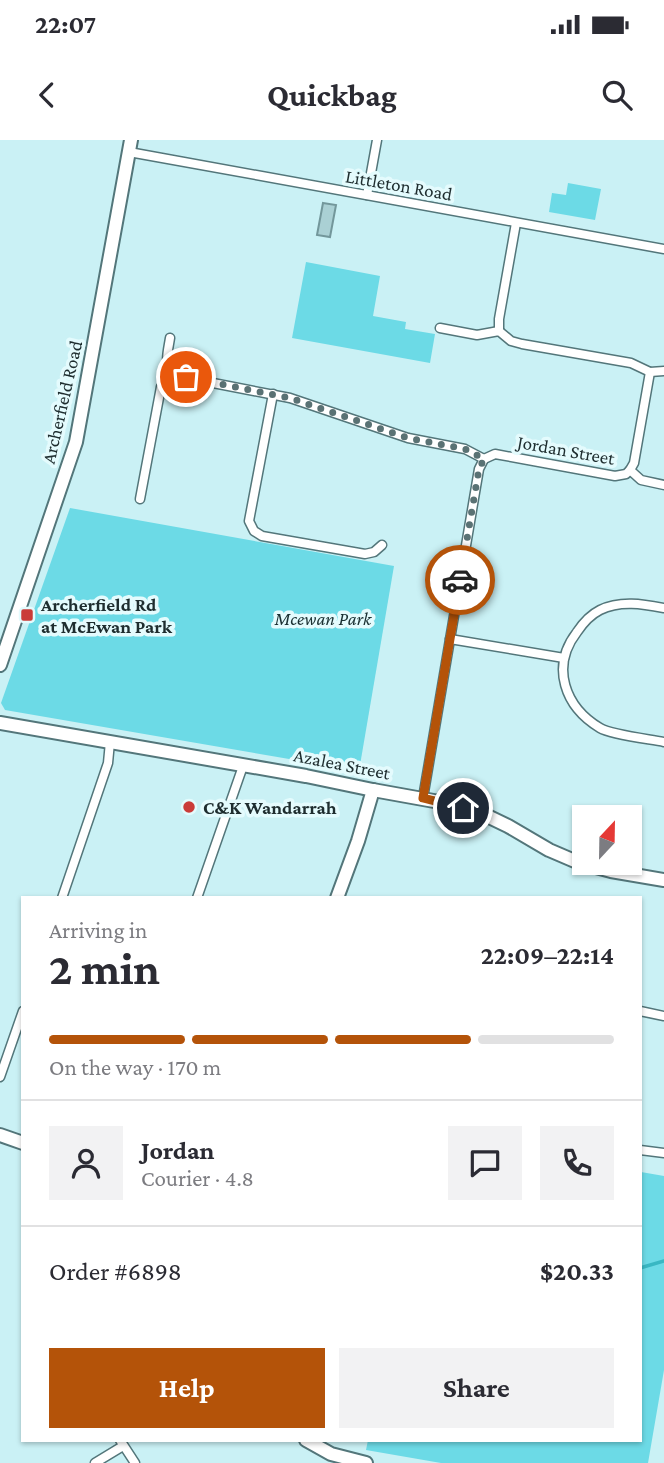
<!DOCTYPE html>
<html lang="en">
<head>
<meta charset="utf-8">
<style>
	:root { --surface:#fff; --page:#f2f2f3; --text:#2b2b33; --muted:#7c7c81; --line:#e1e1e2; --accent:#b45309 }
	body { margin:0; font-family:"Crimson Pro",serif; background:var(--page); color:var(--text); height:100vh; display:flex; flex-direction:column; font-size:26px; white-space:nowrap }
	* { box-sizing:border-box; margin:0 }
	p { font-size:23px; color:var(--muted) }
	.icon { flex:none; width:38px; height:38px; fill:none; stroke:currentColor; stroke-width:2; stroke-linecap:round; stroke-linejoin:round }
	.map { position:relative; flex:1; overflow:hidden }
	.panel { position:absolute; left:21px; top:756px; width:621px; height:546px; display:flex; flex-direction:column; background:var(--surface); border-radius:0px; box-shadow:0 2px 5px #0004 }
	.panel>* { flex:none }
	.needle { width:46px; rotate:22deg }
	.tools { position:absolute; left:572px; top:665px; display:grid; gap:14px }
	.tools a { display:grid; place-items:center; width:70px; height:70px; border-radius:0px; background:var(--surface); box-shadow:0 2px 5px #0004; font-size:35px }
	.pin { position:absolute; display:grid; place-items:center; width:60px; height:60px; color:#fff; margin:-30px; border:4px solid #fff; border-radius:50%; box-shadow:0 2px 7px #0007 }
	.courier { position:absolute; display:grid; place-items:center; width:70px; height:70px; margin:-35px; border:5px solid #b45309; border-radius:50%; background:#fff; color:#222; box-shadow:0 2px 9px #0007 }
	.head em { font-style:normal; font-weight:700 }
	.head div { display:flex; flex-direction:column-reverse }
	.head { display:flex; align-items:center; justify-content:space-between; height:119px; padding:0 28px }
	h1 { font-size:46px; font-weight:700; line-height:52px }
	.bar { display:grid; grid-template-columns:repeat(4,1fr); gap:10px 7px; align-content:center; height:84px; padding:0 28px }
	.bar i { height:9px; border-radius:5px; background:var(--line) }
	.bar .current { background:var(--accent) }
	.bar p { grid-column:span 4 }
	.line { display:flex; align-items:center; gap:18px; padding:0 28px; border-top:2px solid var(--line) }
	.line div { flex:1 }
	.round { display:grid; place-items:center; flex:none; width:74px; height:74px; border-radius:0px; background:var(--page) }
	.primary-button { display:flex; gap:14px; margin-top:auto; padding:14px 28px }
	.primary-button a { flex:1; height:80px; border-radius:0px; background:var(--accent); color:#fff; font-size:28px; font-weight:700; line-height:80px; text-align:center }
	.primary-button a+a { background:var(--page); color:var(--text) }
	.status { display:flex; justify-content:space-between; align-items:center; height:49px; padding:0 35px; background:var(--surface); direction:ltr }
	.status svg { height:19px; fill:currentColor }
	header { display:flex; justify-content:space-between; align-items:center; height:91px; padding:0 28px; background:var(--surface); font-size:32px; font-weight:700 }
	.map>svg:first-child { display:block }
</style>
</head>
<body>
<div class="status"><b>22:07</b><svg viewBox="0 0 49 12"><path d="M0 12V9h3v3zM5 12V6h3v6zM10 12V3h3v9zM15 12V0h3v12zM26 1h20v11H26zM47 4h2v5h-2z"/></svg></div>
<header><svg class="icon" aria-label="back" viewBox="0 0 24 24"><path d="M15 5l-7 7 7 7"/></svg>Quickbag<svg class="icon" aria-label="search" viewBox="0 0 24 24"><circle cx="10" cy="10" r="6"/><path d="M15 15l6 6"/></svg></header>
<div class="map">
<svg width="664" height="1323" viewBox="0 0 664 1323">
	<rect width="100%" height="100%" fill="#caf1f5"/>
	<g fill="#6cdae6">
		<polygon points="568,43 601,49 595,80 549,72 552,53 566,55"/>
		<polygon points="306,122 380,136 373,176 406,182 405,189 435,194 430,223 292,198"/>
		<polygon points="70,368 394,426 359,631 5,570 1,563"/>
		<polygon points="641,1032 664,1036 664,1230 648,1323 441,1323 366,1310 368,1300 640,1300"/>
	</g>
	<g fill="none" stroke-linecap="round" stroke-linejoin="round">
		<polyline stroke="#39b7c3" stroke-width="3.5" points="640,1128 664,1121"/>
	</g>
	<polygon fill="#aad0d4" stroke="#73979b" stroke-width="2" points="323,63 336,65 330,97 317,95"/>
	<g fill="none" stroke-linecap="round" stroke-linejoin="round">
		<defs>
			<g id="street">
				<polyline points="129,12 664,109"/>
				<polyline points="367,55 377,0"/>
				<polyline points="440,188 477,195 499,191 511,201 522,204 631,223 650,232 664,231"/>
				<polyline points="499,191 499,179 516,83"/>
				<path d="M170,198C168,212 162,228 177,236L290,258L408,298L465,309L484,319L495,314L615,336L626,334L630,330L641,340L664,345"/>
				<polyline points="273,254 249,381 254,391 262,396 365,414 374,412 382,405"/>
				<polyline points="630,330 634,323 650,232"/>
				<polyline points="140,359 161,247 172,233"/>
				<path d="M664,468C643,464 620,460 600,470C590,475 583,483 577,492C550,527 565,567 600,588C612,595 649,599 664,602"/>
				<polyline points="450,499 564,518"/>
				<polyline points="423,658 479,329 484,319"/>
				<polyline points="62,758 108,623 110,602"/>
				<polyline points="197,758 243,626"/>
				<polyline points="640,871 664,876"/>
				<polyline points="0,937 23,871"/>
				<polyline points="640,1010 664,1013"/>
				<polyline points="120,1300 135,1323"/>
				<polyline points="95,1323 123,1306"/>
			</g>
			<g id="secondary">
				<polyline points="0,525 76,302 131,0"/>
				<polyline points="0,583 306,636 373,650 445,663 481,673 508,686 549,710 577,722 611,731 664,740"/>
				<polyline points="337,758 358,701 373,650"/>
				<polyline points="0,995 23,1003"/>
				<polyline points="306,1300 331,1314 366,1323"/>
			</g>
		</defs>
		<use href="#street" stroke="#53767a" stroke-width="11"/>
		<use href="#secondary" stroke="#53767a" stroke-width="16"/>
		<use href="#street" stroke="#fff" stroke-width="8"/>
		<use href="#secondary" stroke="#fff" stroke-width="12"/>
	</g>
	<g fill="none" stroke-linecap="round" stroke-linejoin="round">
		<polyline stroke="#5a7274" stroke-width="7" stroke-dasharray="0 12.6" points="186,237 290,258 408,298 465,309 484,319 479,329 460,440"/>
		<polyline stroke="#b45309" stroke-width="9" points="460,440 423,658 463,668"/>
	</g>
	<g fill="#ca3c39" stroke="#e4fbfd" stroke-width="2.5">
		<rect x="20" y="468" width="14" height="14" rx="3.5"/>
		<circle cx="189" cy="667" r="7"/>
	</g>
	<g text-anchor="middle" dominant-baseline="central" stroke-width="7" stroke-linejoin="round" paint-order="stroke">
		<g font-size="19" fill="#1e2d2f" stroke="#e4fbfd">
			<text transform="translate(399 45) rotate(10)">Littleton Road</text>
			<text transform="translate(62 262) rotate(-77)">Archerfield Road</text>
			<text transform="translate(566 310) rotate(10)">Jordan Street</text>
			<text transform="translate(342 624) rotate(11)">Azalea Street</text>
		</g>
		<g font-size="19" font-weight="bold" fill="#1e2d2f" stroke="#e4fbfd" text-anchor="start">
			<text x="41" y="464">Archerfield Rd<tspan x="41" dy="22">at McEwan Park</tspan></text>
			<text x="203" y="667">C&amp;K Wandarrah</text>
		</g>
		<g font-size="19" font-style="italic" fill="#1a3032" stroke="#e4fbfd">
			<text x="323" y="478">Mcewan Park</text>
		</g>
	</g>
</svg>
<div class="tools">
<a><svg class="needle" viewBox="-14 -14 28 28"><path d="M0-13l5 13h-10z" fill="#e53935"/><path d="M0 13l5-13h-10z" fill="#7c7c81"/></svg></a>
</div>
<div class="pin" style="left:186px;top:237px;background:#ea580c"><svg class="icon" aria-label="bag" viewBox="0 0 24 24"><path d="M5 8h14l-1 12H6zM9 8a3 3 0 0 1 6 0"/></svg></div>
<div class="pin" style="left:463px;top:668px;background:#1f2937"><svg class="icon" aria-label="home" viewBox="0 0 24 24"><path d="M3 11l9-7 9 7M6 9v11h12V9"/></svg></div>
<div class="courier" style="left:460px;top:440px"><svg class="icon" aria-label="car" viewBox="0 0 24 24"><path d="M5 17H2v-5l4-1 3-4h7l3 4 3 1v5h-3M9 17h6M6 11h13"/><circle cx="7" cy="17" r="2"/><circle cx="17" cy="17" r="2"/></svg></div>
<section class="panel">
<div class="head"><div><h1>2 min</h1><p>Arriving in</p></div><em>22:09–22:14</em></div>
<div class="bar"><i class="current"></i><i class="current"></i><i class="current"></i><i></i><p>On the way · 170 m</p></div>
<div class="line" style="height:126px"><a class="round"><svg class="icon" aria-label="person" viewBox="0 0 24 24"><circle cx="12" cy="8" r="4"/><path d="M4 21q1-7 8-7t8 7"/></svg></a><div><b>Jordan</b><p>Courier · 4.8</p></div><a class="round"><svg class="icon" aria-label="chat" viewBox="0 0 24 24"><path d="M4 5h16v11H9l-5 4z"/></svg></a><a class="round"><svg class="icon" aria-label="phone" viewBox="0 0 24 24"><path d="M5 4h4l2 5-3 2q2 4 5 5l2-3 5 2v4C11 20 4 13 5 4z"/></svg></a></div>
<div class="line" style="height:91px"><div>Order #6898</div><b>$20.33</b></div>
<div class="primary-button"><a>Help</a><a>Share</a></div>
</section>
</div>
</body>
</html>
